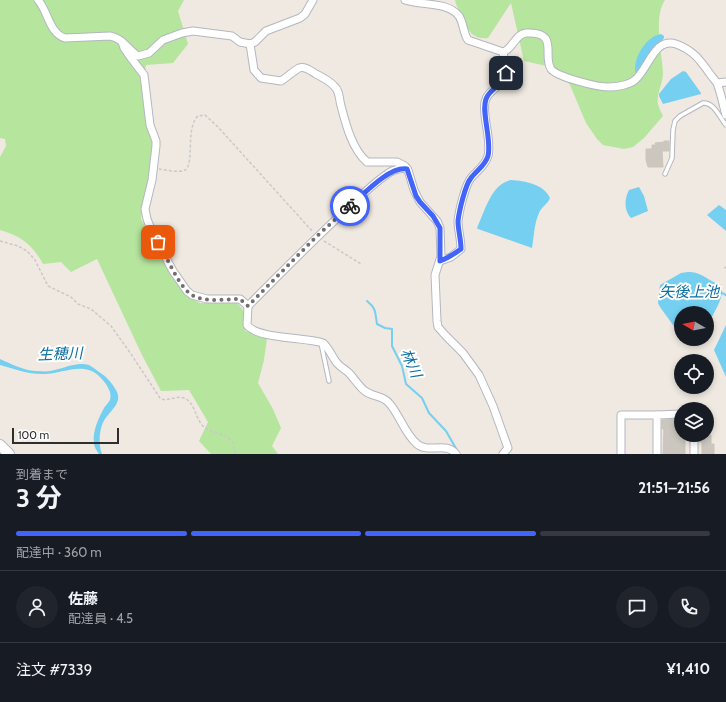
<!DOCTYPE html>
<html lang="ja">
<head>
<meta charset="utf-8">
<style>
	:root { --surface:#171b24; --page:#20242c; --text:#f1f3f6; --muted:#9ea1a6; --line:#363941; --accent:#4264fb }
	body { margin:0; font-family:Cabin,"Noto Sans JP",sans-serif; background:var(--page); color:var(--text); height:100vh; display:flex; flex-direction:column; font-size:15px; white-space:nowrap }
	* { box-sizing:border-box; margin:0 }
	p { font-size:13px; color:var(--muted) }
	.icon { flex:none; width:22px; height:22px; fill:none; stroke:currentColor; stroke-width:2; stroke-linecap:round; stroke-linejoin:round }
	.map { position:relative; height:454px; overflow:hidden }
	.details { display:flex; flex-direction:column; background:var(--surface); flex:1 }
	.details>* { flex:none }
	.needle { width:26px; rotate:280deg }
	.controls { position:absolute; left:674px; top:306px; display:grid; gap:8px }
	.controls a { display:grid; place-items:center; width:40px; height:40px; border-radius:50%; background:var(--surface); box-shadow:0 2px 6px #0003; font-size:20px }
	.scale { position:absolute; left:12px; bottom:10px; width:107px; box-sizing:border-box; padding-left:4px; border:2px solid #2e2e2e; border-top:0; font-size:11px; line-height:14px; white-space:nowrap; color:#2e2e2e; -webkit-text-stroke:3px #fff; paint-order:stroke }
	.pin { position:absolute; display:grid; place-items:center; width:34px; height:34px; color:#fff; margin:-17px; border-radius:8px; box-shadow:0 2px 6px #0006 }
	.courier { position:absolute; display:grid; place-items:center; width:40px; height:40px; margin:-20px; border:3px solid #4264fb; border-radius:50%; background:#fff; color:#222; box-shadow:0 1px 5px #0007 }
	.summary em { font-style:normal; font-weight:700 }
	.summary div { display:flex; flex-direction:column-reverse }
	.summary { display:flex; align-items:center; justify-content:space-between; height:68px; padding:0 16px }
	h1 { font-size:26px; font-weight:700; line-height:30px }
	.bar { display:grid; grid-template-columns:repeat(4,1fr); gap:6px 4px; align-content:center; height:48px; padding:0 16px }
	.bar i { height:5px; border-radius:3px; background:var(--line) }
	.bar .active { background:var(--accent) }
	.bar p { grid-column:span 4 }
	.line { display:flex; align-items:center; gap:10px; padding:0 16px; border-top:1px solid var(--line) }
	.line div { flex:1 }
	.round { display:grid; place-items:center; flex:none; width:42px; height:42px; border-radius:21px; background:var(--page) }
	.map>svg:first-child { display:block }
</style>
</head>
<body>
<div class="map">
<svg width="726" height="454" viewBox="0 0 726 454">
	<rect width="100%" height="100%" fill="#efe9e1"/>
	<g fill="#b6e59e">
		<path d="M0,0H184L178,11L188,44L173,63L146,65L142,91L146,123L153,143L149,178L142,206L141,219L171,275L185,295L200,303H237L243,310L245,331L267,338L264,360L258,383L273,409L281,428L272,446L278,454H211L199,441L208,422L189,390L161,391L142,355L97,259L71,272L61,262L43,264C33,245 21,236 0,230V157L6,146L5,139L0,138Z"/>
		<path d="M455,0H665C653,18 662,52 663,73C663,84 656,94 658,104C659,108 661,112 663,116L644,138L633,147L624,149L603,145L597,139L586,123L570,85L559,72L551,67L524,61L511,3L488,38C467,41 464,19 456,4Z"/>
	</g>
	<g fill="#75cff0">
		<path d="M661,34L664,36V38L636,75C631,60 646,36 661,34Z"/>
		<polygon points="683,71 686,72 701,93 701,94 663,104 659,96 659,94 671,79"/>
		<path d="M511,180C525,181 544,184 550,198C548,204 541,207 539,213C534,224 534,237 532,248L478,229L477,228C485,211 491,184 511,180Z"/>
		<path d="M639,187L644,196L648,211L631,218C624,211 624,199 629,190Z"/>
		<polygon points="719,205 726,210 726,231 707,215"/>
		<path d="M688,272C702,271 709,282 721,285C726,295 713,315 707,325V313H681V336L660,307L658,303L660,285L681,273Z"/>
		<polygon points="726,325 726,377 714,350"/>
		<path d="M0,359C11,364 23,370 35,371C39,371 45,372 50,371C62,369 77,361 89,365C93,367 96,370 99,372C106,376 112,383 116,390C123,402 112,409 105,419C99,427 98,445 102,454H99C97,451 94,447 94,443C92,432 99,417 104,408C108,402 112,401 110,392C108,386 104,381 100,377C83,360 62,375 42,374C27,374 14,369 0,365Z"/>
	</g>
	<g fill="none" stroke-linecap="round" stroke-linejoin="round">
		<g stroke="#75cff0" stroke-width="2">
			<polyline points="722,293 726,295"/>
			<path d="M367,301C377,309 375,313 377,324L385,328L392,329V346L402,366L406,384L422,398L429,413L446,431L458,452"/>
		</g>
	</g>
	<g fill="#cbc7bf" stroke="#cbc5ba">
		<polygon points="664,141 669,141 669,151 662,151 663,167 648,167 646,160 646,149 652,149 652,145 656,145 655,143 664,142"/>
		<polygon points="681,419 681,435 685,435 685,454 663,454 664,429 662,429 662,420"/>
		<polygon points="711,435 711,444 714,444 714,454 702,454 702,442 699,442 699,436"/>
	</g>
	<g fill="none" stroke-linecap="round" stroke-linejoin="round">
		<defs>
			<g id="lane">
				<path d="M665,174L672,158L673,130L675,121L680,116L703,103C714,102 720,118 726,125"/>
				<polyline points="321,343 329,381"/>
			</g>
			<g id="street">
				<path d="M38,0C48,11 49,33 65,38L110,36C123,38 127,49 138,56L149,53L163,40L182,33L193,31L232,36L240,42L250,44L255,42L266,31L300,18L305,14L313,0"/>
				<path d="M405,0C422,6 447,1 459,16C464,24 463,33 468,40L503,52C513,49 515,34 526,33C560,31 542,56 551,69C557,77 597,87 608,87C617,87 630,85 636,79C649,67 655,37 676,44C693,50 700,60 710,74C712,77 715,80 717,83C721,93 723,105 726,115"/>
				<path d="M122,42L124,48L131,58L144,75L150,125L156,141V146L152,180L145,209L147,219L154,237L163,251L168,262L173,271L187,291L192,295L207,299H240L248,306L247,325C257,339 305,337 323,343C329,348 332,357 337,363C340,367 345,369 349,373C354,378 359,387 365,391C372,397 383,395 389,403C400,415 404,433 417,444C429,454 446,441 456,454"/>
				<path d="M250,44L254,70L261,78L281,81C286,78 295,70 299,68C305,66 311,71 316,74C322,77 330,81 334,86C340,91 339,99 341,106C346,125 352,149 367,162H397L405,166L408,170L414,190L420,202L437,221L440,228L441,256L435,275L437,321L438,327L446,336L463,353L479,375L493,406L508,448L503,454"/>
				<polyline points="717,83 726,82"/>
				<path d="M440,261L451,257L461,249C461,239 458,230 458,221C459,212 465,185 471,178C477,171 485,166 488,156C492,139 482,117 485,102C487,90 502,87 506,76C508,69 504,59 503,52"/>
				<path d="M248,306C280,274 312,241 346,210C360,197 375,181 392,171C397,169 402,168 407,169"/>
				<polyline points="694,435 694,454"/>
				<polyline points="621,454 621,415 657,415"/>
				<polyline points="657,454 657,415 681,414"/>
			</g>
			<polyline id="secondary" points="0,445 9,454"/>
		</defs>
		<use href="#lane" stroke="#b4b7c1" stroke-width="5.5"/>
		<use href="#street" stroke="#b4b7c1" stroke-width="9"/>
		<use href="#secondary" stroke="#b4b7c1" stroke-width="12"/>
		<g stroke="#c9c9c9" stroke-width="1.5" stroke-dasharray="3 2" stroke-linecap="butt">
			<path d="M159,169C166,170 179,173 185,170C195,164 185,128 198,116L205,115L218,127L313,232"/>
			<path d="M0,241L18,246L27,251L35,260L48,286L71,297L78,304L91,309L111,326L131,354L160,398C167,403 175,395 184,398C195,402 195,418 203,426C210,434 227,432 232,442C234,445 234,450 235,454"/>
			<polyline points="324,241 361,264"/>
			<polyline points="724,267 726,268"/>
		</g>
		<use href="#lane" stroke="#fff" stroke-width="3.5"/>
		<use href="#street" stroke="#fff" stroke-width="7"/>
		<use href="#secondary" stroke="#fff" stroke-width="10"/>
	</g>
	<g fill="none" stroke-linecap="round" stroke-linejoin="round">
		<path stroke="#726f6d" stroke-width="4" stroke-dasharray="0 7.2" d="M158,242C167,256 180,292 196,297C210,302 226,299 240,299L248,306L317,236L350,206"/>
		<path stroke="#4264fb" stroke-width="5" d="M350,206C363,195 389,166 407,169L416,196L420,202L433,216L440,228V261C448,258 454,254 461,249C461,239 458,230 458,221C459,212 465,185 471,178C476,171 485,166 488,156C492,140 481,112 486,99C490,88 504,85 506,73"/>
	</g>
	<g text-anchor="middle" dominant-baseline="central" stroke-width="4" stroke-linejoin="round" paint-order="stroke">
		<g font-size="15" font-style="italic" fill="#0d6fa3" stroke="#fff">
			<text x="689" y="292">矢後上池</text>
			<text transform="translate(60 354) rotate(-2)">生穂川</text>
			<text transform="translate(411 363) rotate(67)">林川</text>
		</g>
	</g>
</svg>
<div class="controls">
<a><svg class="needle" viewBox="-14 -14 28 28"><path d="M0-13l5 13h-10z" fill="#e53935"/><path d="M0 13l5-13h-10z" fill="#9ea1a6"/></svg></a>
<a><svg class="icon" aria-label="locate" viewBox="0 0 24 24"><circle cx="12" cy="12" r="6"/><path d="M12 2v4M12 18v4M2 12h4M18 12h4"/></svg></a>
<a><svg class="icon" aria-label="layers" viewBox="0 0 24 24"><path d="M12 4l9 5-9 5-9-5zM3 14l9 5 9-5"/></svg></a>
</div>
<div class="scale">100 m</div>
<div class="pin" style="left:158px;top:242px;background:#ea580c"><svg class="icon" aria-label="bag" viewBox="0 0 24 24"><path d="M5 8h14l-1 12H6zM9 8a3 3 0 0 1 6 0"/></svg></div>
<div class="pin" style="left:506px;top:73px;background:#1f2937"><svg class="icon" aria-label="home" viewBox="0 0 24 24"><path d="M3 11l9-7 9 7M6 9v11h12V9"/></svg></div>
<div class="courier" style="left:350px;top:206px"><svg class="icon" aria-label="bike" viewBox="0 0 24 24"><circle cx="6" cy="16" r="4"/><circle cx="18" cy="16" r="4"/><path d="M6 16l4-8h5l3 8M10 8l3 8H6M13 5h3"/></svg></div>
</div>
<section class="details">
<div class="summary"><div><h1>3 分</h1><p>到着まで</p></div><em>21:51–21:56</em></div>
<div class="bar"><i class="active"></i><i class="active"></i><i class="active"></i><i></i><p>配達中 · 360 m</p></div>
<div class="line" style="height:72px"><a class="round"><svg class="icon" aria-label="person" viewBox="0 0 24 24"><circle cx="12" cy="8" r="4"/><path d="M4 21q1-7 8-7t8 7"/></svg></a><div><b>佐藤</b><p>配達員 · 4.5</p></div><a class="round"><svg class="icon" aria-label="chat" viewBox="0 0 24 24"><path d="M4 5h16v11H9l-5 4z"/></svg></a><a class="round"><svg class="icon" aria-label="phone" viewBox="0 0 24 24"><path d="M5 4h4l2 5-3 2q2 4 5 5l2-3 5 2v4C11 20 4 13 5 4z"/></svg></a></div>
<div class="line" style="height:52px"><div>注文 #7339</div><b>¥1,410</b></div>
</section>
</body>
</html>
